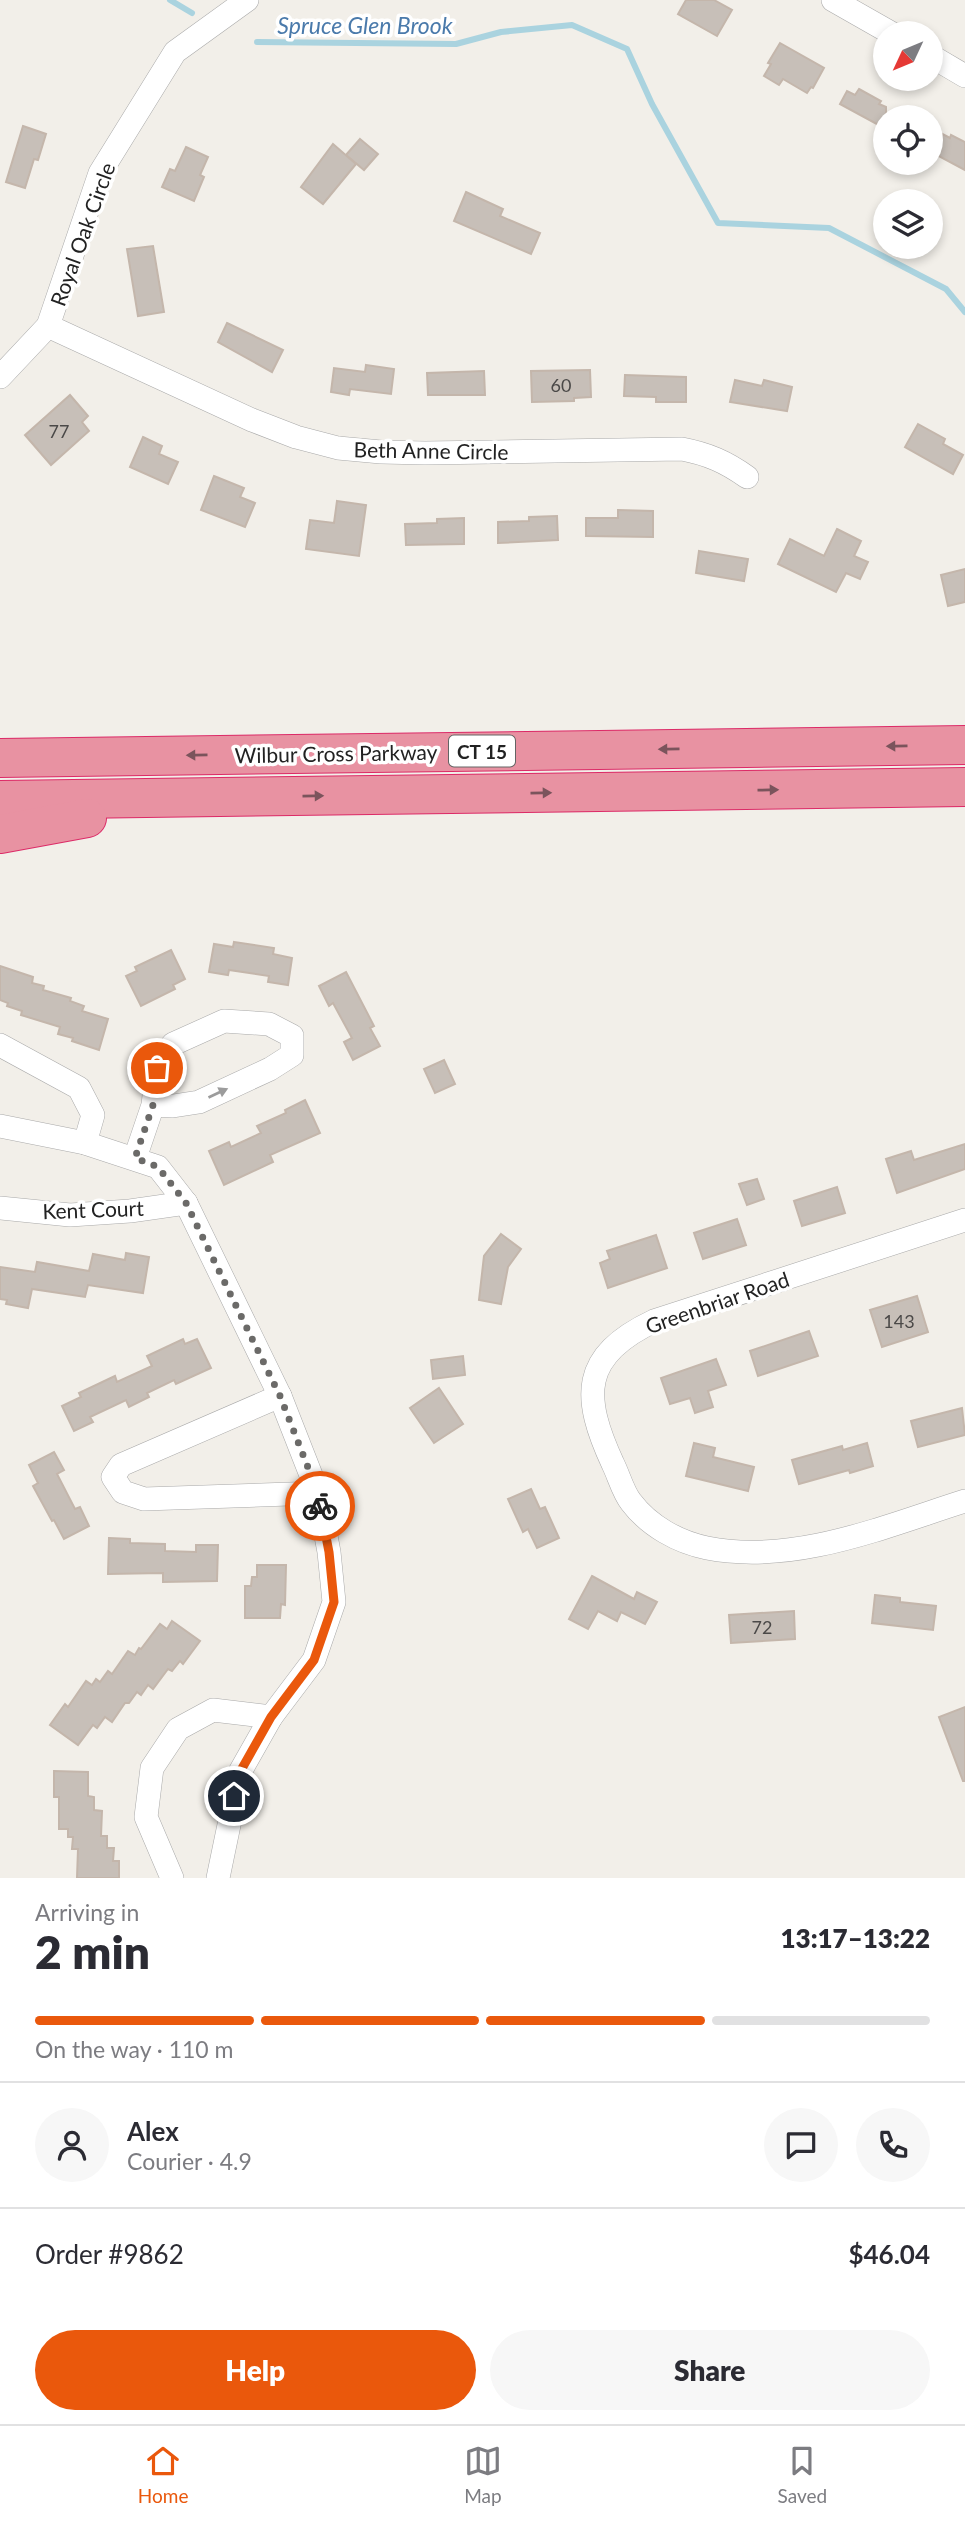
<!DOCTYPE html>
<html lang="en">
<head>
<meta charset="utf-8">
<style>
	:root { --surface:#fff; --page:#f7f7f7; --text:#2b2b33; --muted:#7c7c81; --line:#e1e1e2; --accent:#ea580c }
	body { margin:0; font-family:Lato,sans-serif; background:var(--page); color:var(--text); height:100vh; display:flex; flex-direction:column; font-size:26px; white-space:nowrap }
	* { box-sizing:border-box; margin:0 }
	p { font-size:23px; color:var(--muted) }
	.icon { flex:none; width:38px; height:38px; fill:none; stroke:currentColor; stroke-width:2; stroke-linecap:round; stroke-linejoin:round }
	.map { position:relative; height:1878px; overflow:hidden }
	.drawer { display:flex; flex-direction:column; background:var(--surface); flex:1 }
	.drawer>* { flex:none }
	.needle { width:46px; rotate:226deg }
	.buttons { position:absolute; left:873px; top:21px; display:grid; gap:14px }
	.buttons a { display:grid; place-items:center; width:70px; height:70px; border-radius:50%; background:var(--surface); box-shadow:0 4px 10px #0003; font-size:35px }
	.pin { position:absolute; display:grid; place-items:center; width:60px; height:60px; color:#fff; margin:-30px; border:4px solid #fff; border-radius:50%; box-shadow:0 2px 7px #0007 }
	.courier { position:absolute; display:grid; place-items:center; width:70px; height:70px; margin:-35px; border:5px solid #ea580c; border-radius:50%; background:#fff; color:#222; box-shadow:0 2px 9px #0007 }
	.head em { font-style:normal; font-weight:800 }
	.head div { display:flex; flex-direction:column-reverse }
	.head { display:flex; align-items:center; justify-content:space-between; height:119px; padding:0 35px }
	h1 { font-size:46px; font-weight:800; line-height:52px }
	.bar { display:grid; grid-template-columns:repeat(4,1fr); gap:10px 7px; align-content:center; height:84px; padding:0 35px }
	.bar i { height:9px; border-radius:5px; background:var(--line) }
	.bar .on { background:var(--accent) }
	.bar p { grid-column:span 4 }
	.line { display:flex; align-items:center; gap:18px; padding:0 35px; border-top:2px solid var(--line) }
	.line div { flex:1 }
	.round { display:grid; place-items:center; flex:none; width:74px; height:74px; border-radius:37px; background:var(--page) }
	.action { display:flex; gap:14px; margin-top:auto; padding:14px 35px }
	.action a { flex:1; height:80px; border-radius:42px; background:var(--accent); color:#fff; font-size:28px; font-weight:800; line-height:80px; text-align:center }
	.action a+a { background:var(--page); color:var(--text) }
	.dock { display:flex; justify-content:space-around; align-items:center; height:98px; border-top:2px solid var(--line); background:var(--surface); font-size:19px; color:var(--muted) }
	.dock a { display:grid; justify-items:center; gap:4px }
	.dock .on { color:var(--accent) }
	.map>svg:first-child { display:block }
</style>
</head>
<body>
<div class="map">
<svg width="965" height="1878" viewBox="0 0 965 1878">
	<rect width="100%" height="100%" fill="#f2efe9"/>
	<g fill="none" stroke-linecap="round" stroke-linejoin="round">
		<g stroke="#aad3df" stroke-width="6">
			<polyline points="170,0 192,13"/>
			<polyline points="257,42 456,44 501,32 572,25 627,49 652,104 718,223 829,228 946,289 965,312"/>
		</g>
	</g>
	<g fill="#c7bfb8" stroke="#c4b6ab" stroke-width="2">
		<polygon points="686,0 714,0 732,10 717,36 678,14"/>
		<polygon points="780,43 824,68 813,88 811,87 807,93 783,79 779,85 764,76 771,64 768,63"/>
		<polygon points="859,89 881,101 879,104 886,107 886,129 840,104 847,91 855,95"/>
		<polygon points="23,126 46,134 38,160 34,159 25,188 6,182"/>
		<polygon points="931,128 950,138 951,135 965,142 965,170 931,152"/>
		<polygon points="360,139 378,154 364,170 346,155"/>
		<polygon points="333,144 356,164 323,204 301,187"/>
		<polygon points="186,147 208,157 200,175 204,177 194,201 162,187 170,169 175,171"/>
		<polygon points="466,192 503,209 500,216 540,233 531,254 454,221"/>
		<polygon points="153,246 164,312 138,316 127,249"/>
		<polygon points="227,323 283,350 272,372 218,342"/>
		<polygon points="366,365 394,369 391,394 350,389 349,395 331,392 334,368 365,372"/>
		<polygon points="590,370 591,397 574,398 574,401 532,402 531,371"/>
		<polygon points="484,371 485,395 428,395 427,373"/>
		<polygon points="625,375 686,377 686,402 656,402 656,397 624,396"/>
		<polygon points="735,380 762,386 764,380 792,387 787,411 730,402"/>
		<polygon points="70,395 88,416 82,422 89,431 51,465 25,435"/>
		<polygon points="918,424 945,439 943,444 963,455 953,474 905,447"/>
		<polygon points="143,437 162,446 159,454 178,462 168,484 130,467"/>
		<polygon points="214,476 244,488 240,497 255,503 245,527 201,510"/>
		<polygon points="337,501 366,505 359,556 306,549 310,520 334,523"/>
		<polygon points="618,510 653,511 653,537 586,536 586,518 618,518"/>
		<polygon points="557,516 558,540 498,543 498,522 529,521 529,517"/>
		<polygon points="464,518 464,544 406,545 405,524 437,523 437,519"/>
		<polygon points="837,529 861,541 854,556 868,562 860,579 846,573 836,592 778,564 790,539 824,556"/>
		<polygon points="699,551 748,559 744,581 696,573"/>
		<polygon points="965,569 965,602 948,606 941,575"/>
		<polygon points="234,942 274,948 273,954 292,958 288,985 268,982 269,976 229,970 228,975 209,972 214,944 233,947"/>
		<polygon points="171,950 185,979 173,985 175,989 141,1006 126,976 137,971 135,967"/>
		<polygon points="0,966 33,977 32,983 44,986 43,990 71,998 70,1001 84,1006 82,1011 108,1019 99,1050 72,1041 73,1038 58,1034 60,1027 21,1015 22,1011 7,1006 8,1003 0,1000"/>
		<polygon points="346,972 374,1026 370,1028 380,1046 353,1060 344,1042 352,1038 333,1003 329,1006 319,986"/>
		<polygon points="444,1060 455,1084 435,1093 424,1069"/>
		<polygon points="305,1100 320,1133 270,1155 273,1162 224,1185 209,1151 229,1142 231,1147 261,1133 257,1126 286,1113 285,1110"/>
		<polygon points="965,1144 965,1169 897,1193 886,1159 911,1151 914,1160"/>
		<polygon points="757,1179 764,1199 747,1205 739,1184"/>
		<polygon points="837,1187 845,1213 802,1226 794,1201"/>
		<polygon points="737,1219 746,1245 703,1259 694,1233"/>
		<polygon points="501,1234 521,1249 508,1267 501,1304 479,1300 484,1256"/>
		<polygon points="656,1235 667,1268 608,1288 600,1263 610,1259 607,1251"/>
		<polygon points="126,1253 149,1257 143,1293 88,1285 85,1297 32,1289 28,1308 6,1304 7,1300 0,1299 0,1267 35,1272 37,1262 89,1271 93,1254 125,1260"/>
		<polygon points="917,1296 928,1332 882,1347 870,1310"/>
		<polygon points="809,1331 818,1356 758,1376 750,1351"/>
		<polygon points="183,1339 185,1344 197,1339 211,1368 176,1384 174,1380 147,1393 149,1397 129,1407 126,1400 90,1417 93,1422 74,1431 62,1406 81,1397 79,1393 115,1376 117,1382 152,1366 147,1356"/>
		<polygon points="463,1356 465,1375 433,1379 431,1360"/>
		<polygon points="716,1359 726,1385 708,1391 713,1407 695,1413 690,1398 670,1404 661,1378"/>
		<polygon points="439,1388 463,1424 434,1443 410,1408"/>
		<polygon points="962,1408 965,1435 918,1447 911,1421"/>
		<polygon points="694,1443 715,1448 713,1457 754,1467 748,1491 686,1476"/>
		<polygon points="867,1443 873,1466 850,1473 849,1470 799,1484 792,1460 842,1446 843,1450"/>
		<polygon points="54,1452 64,1470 57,1474 75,1509 80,1507 89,1526 64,1539 54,1520 52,1521 33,1486 38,1483 29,1465"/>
		<polygon points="531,1489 540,1509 545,1507 559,1538 537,1548 528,1529 523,1532 508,1499"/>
		<polygon points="109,1538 130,1539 130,1543 165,1544 165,1551 196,1552 196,1545 218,1545 217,1581 163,1582 163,1573 108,1574"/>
		<polygon points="257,1565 286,1565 285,1605 281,1604 280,1618 245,1618 245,1586 251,1586 252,1577 257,1577"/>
		<polygon points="592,1576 634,1599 637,1592 657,1602 645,1624 621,1612 617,1621 598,1611 588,1629 569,1619"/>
		<polygon points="875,1595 900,1598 900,1602 936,1606 933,1630 872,1623"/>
		<polygon points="794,1611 795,1639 731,1643 729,1615"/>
		<polygon points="172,1621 200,1641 183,1664 180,1661 172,1671 168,1669 153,1689 148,1685 141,1695 137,1692 129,1703 125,1703 112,1722 105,1717 97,1728 93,1725 78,1745 50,1725 65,1704 68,1707 86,1681 92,1685 96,1679 100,1682 108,1671 112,1674 128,1651 135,1655 139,1648 141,1649 160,1624 167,1629"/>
		<polygon points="965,1707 965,1781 963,1781 939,1717"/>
		<polygon points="54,1771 88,1772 88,1796 94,1797 94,1810 102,1811 101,1836 107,1836 107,1848 114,1848 113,1861 119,1861 119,1878 77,1878 78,1849 72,1849 73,1837 68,1837 68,1829 59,1829 59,1797 54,1797"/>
	</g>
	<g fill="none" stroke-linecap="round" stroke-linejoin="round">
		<defs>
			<g id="street">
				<polyline points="833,0 891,33"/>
				<polyline points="931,56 965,76"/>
				<path d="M48,326L252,420L296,437L338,448L381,452L425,453L682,449C708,454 726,462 747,477"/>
				<polyline points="0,377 48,326 100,173 175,52 247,0"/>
				<polyline points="0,1045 79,1088 93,1115 85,1143"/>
				<polyline points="0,1126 85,1143 158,1167 186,1203 280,1396 318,1493 329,1552 334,1602 314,1660 271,1717 240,1772 218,1878"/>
				<polyline points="135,1158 153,1105 157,1068 173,1044 224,1021 269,1024 292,1036 292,1055 270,1069 199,1102 173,1106 153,1105"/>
				<polyline points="0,1208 70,1215 130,1211 186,1203"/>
				<path d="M965,1220L654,1321C580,1356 582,1397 613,1464C619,1476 623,1492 631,1502C649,1526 678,1542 707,1548C794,1565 883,1527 965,1501"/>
				<polyline points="280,1396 121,1465 113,1477 123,1492 144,1499 318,1493"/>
				<polyline points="172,1878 146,1817 152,1768 178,1729 213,1710 271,1717"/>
			</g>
			<g id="highway">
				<polyline points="0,758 965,745"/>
				<polyline points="0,800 965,787"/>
				<polyline points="0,834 87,818"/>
			</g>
		</defs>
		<use href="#street" stroke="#a9a9a9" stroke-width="24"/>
		<use href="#highway" stroke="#dc2a67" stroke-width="40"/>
		<use href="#street" stroke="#fff" stroke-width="23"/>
		<use href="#highway" stroke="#e892a2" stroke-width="38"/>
	</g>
	<defs><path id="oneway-solid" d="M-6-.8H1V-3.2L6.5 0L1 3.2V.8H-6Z" transform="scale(1.75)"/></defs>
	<g fill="#7b545c">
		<use href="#oneway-solid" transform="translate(897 746) rotate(179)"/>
		<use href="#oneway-solid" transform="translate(669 749) rotate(179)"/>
		<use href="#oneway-solid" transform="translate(197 755) rotate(179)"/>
		<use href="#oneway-solid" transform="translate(768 790) rotate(-1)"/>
		<use href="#oneway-solid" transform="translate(541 793) rotate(-1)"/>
		<use href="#oneway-solid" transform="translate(313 796) rotate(-1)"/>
	</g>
	<use fill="#9c9c9c" href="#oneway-solid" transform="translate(218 1093) rotate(-25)"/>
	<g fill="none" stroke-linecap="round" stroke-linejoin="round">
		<polyline stroke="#6b6a68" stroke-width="7" stroke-dasharray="0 12.6" points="157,1068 153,1105 135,1158 158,1167 186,1203 280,1396 318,1493 320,1506"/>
		<polyline stroke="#ea580c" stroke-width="9" points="234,1796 240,1772 271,1717 314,1660 334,1602 329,1552 320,1506"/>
	</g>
	<g text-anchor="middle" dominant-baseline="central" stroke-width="7" stroke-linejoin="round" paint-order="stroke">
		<g font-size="18" fill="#4b4948">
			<text x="561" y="385">60</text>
			<text x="59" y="431">77</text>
			<text x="899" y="1321">143</text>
			<text x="762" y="1627">72</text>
		</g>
		<rect fill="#fff" stroke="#646464" stroke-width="2" x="449" y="735.5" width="66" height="31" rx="5"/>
		<g font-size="19" font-weight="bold" fill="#222">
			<text x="482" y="751">CT 15</text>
		</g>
		<g font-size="21" fill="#222" stroke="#fff">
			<text transform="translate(82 234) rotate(-70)">Royal Oak Circle</text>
			<text transform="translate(431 450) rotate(1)">Beth Anne Circle</text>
			<text transform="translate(336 753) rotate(-1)">Wilbur Cross Parkway</text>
			<text transform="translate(93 1209) rotate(-2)">Kent Court</text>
			<text transform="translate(717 1302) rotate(-19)">Greenbriar Road</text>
		</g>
		<g font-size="23" font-style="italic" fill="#4a7aab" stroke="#fff">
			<text x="365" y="25">Spruce Glen Brook</text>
		</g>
	</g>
</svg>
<div class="buttons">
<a><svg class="needle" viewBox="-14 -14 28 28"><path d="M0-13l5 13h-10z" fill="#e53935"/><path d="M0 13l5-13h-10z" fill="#7c7c81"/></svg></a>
<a><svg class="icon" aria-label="locate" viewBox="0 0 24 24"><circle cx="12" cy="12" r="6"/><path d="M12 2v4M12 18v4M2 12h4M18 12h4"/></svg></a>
<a><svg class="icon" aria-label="layers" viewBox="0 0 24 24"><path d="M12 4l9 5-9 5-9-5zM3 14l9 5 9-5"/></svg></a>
</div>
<div class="pin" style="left:157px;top:1068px;background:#ea580c"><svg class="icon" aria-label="bag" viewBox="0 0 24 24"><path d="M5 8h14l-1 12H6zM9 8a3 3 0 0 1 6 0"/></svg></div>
<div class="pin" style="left:234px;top:1796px;background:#1f2937"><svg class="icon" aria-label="home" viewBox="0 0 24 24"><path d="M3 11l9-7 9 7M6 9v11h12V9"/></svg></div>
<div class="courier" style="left:320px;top:1506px"><svg class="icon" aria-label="bike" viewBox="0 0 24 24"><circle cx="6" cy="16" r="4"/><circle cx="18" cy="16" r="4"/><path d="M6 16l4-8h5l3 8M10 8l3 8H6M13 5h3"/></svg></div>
</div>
<section class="drawer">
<div class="head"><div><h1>2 min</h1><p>Arriving in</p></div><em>13:17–13:22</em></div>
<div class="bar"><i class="on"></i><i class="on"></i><i class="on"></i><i></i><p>On the way · 110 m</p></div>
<div class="line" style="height:126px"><a class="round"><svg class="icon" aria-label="person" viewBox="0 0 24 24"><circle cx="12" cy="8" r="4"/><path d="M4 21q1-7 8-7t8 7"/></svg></a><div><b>Alex</b><p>Courier · 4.9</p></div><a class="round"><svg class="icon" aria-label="chat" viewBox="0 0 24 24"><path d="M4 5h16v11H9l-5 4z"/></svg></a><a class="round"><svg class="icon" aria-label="phone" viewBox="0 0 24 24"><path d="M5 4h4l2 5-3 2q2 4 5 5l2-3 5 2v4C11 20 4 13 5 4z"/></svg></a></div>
<div class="line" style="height:91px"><div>Order #9862</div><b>$46.04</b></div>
<div class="action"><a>Help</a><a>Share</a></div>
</section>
<nav class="dock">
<a class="on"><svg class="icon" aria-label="home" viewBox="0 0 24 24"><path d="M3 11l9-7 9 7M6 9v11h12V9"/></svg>Home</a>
<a><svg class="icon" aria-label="map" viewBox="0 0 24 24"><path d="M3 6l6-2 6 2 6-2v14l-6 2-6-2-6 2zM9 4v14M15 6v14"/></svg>Map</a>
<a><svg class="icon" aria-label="saved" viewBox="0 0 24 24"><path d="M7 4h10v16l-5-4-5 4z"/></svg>Saved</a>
</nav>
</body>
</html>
